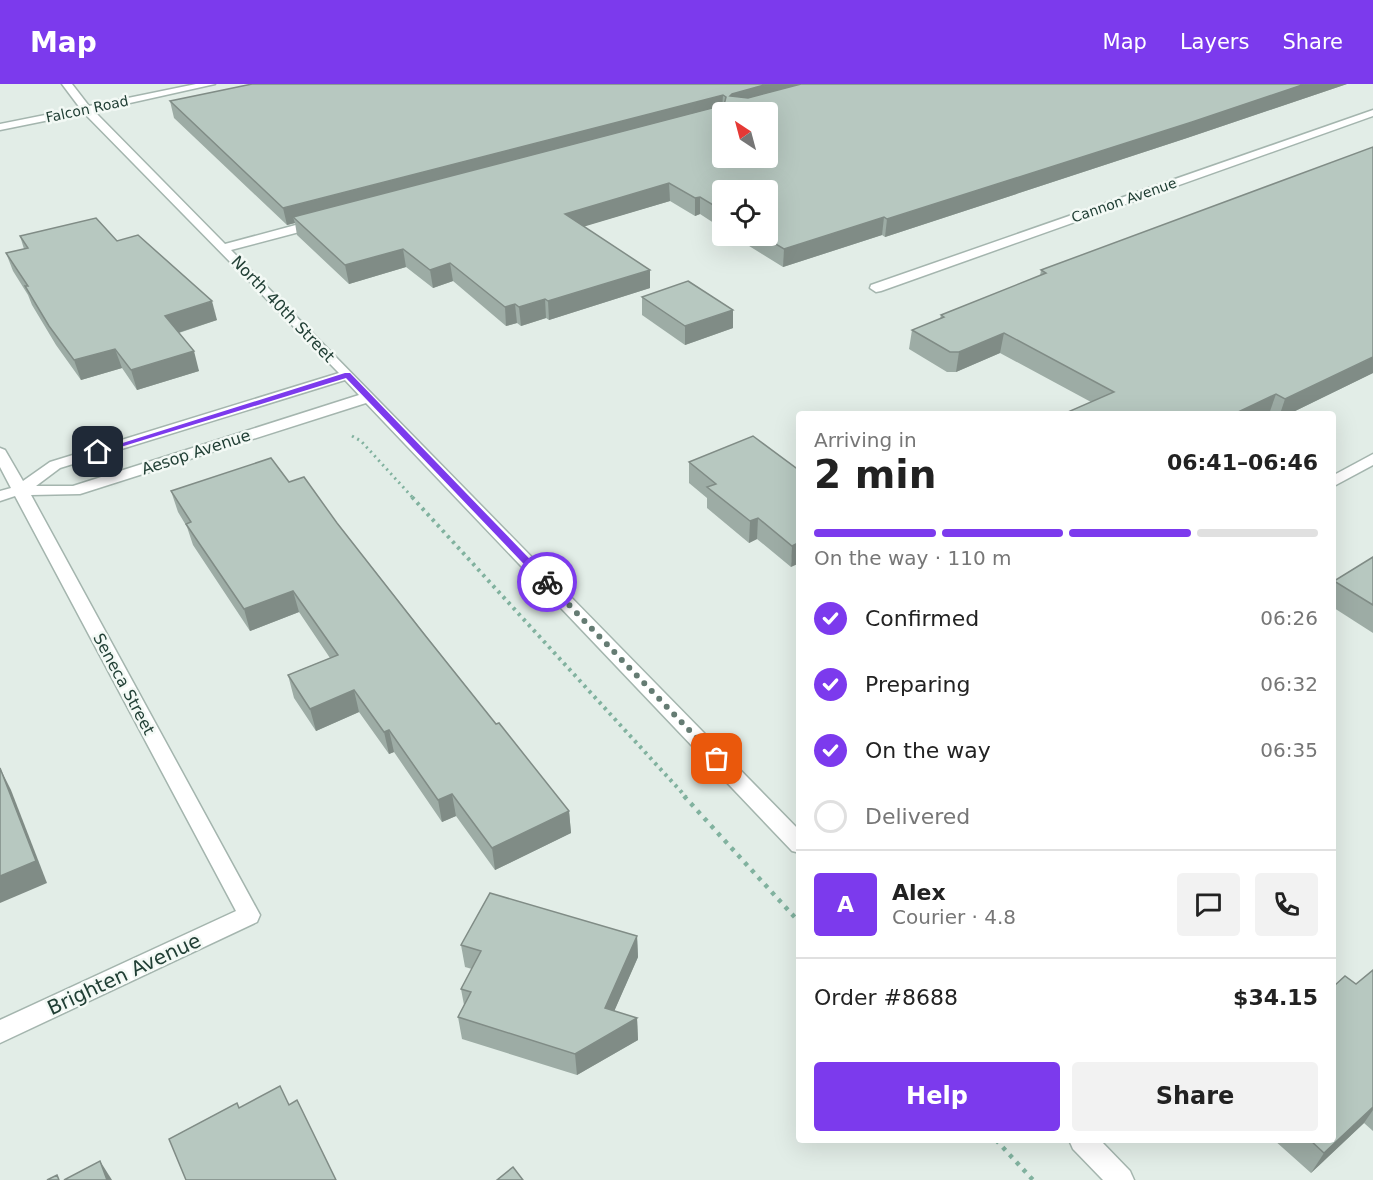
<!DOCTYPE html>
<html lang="en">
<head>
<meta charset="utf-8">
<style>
	:root { --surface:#fff; --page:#f2f2f2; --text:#222; --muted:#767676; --line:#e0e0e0; --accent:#7c3aed }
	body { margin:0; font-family:"DejaVu Sans",sans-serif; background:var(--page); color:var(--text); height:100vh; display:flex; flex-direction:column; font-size:22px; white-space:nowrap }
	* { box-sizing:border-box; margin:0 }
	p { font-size:20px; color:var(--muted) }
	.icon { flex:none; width:33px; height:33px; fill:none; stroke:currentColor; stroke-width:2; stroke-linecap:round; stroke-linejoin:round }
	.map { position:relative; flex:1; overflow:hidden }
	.side { position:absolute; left:796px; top:327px; width:540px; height:732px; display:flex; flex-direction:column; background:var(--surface); border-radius:6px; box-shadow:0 6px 24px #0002 }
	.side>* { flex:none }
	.needle { width:39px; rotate:324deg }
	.tools { position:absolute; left:712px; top:18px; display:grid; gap:12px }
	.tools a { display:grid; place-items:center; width:66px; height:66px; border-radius:6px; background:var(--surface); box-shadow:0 6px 24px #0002; font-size:30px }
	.pin { position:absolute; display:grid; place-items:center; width:51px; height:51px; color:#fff; margin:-26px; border-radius:12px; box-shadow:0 3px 9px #0006 }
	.courier { position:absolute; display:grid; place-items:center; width:60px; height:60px; margin:-30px; border:4px solid #7c3aed; border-radius:50%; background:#fff; color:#222; box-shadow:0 2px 8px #0007 }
	.head em { font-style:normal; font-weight:700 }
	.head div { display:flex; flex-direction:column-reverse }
	.head { display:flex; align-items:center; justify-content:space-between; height:102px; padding:0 18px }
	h1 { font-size:39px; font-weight:700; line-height:45px }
	.bar { display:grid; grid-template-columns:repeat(4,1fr); gap:9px 6px; align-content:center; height:72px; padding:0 18px }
	.bar i { height:8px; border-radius:4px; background:var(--line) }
	.bar .selected { background:var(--accent) }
	.bar p { grid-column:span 4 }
	.line { display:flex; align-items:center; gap:15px; padding:0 18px; border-top:2px solid var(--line) }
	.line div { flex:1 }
	.round { display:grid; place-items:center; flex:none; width:63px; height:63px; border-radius:6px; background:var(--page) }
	ol { padding:0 18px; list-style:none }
	li { display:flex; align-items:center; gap:18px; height:66px }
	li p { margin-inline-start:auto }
	li .icon { padding:6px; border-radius:50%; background:var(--accent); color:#fff; stroke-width:4 }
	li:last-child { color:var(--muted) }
	li i { width:33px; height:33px; border:3px solid var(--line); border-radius:50% }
	.button { display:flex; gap:12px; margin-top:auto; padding:12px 18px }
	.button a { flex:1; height:69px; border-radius:6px; background:var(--accent); color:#fff; font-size:24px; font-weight:700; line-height:69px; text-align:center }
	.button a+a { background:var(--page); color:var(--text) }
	header { display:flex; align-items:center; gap:36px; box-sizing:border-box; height:84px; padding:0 30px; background:var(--accent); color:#fff }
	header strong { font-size:28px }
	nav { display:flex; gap:33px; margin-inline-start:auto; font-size:21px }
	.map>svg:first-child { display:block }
</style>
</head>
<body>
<header>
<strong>Map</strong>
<nav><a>Map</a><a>Layers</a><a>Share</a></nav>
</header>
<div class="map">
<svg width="1373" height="1096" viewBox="0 0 1373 1096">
	<rect width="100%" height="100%" fill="#e2ede7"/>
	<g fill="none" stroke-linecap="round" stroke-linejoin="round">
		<defs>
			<g id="minor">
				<path d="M62,0H72L89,22L196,0H215L94,27L225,160L318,135L322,136V142L231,166L800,747V769L792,767L366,319L80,410L31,411L260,831L257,838L0,959V936L236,827L15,412L0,417V407L11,404L0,383V364L5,366L23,397L50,378L339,289L84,29L0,46V40L80,24ZM345,296L359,311L73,402H36L60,384Z"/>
				<polygon points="1373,26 1373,32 881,207 876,208 870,204 871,201"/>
				<polygon points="1373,370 1373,381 1334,402 1334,391"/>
				<polygon points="1069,1056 1100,1056 1130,1087 1134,1096 1103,1096 1073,1065"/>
			</g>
		</defs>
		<use href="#minor" stroke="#a4b5ae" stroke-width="3"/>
		<polyline stroke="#81b29f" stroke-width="3" stroke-dasharray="2 4" stroke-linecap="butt" points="352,352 361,357 414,415"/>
		<polyline stroke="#81b29f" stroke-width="4" stroke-dasharray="3 4.5" stroke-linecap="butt" points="412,413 686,713"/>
		<g stroke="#81b29f" stroke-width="4.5" stroke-dasharray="4 6" stroke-linecap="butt">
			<polyline points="684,712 800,839"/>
			<polyline points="996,1056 1033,1096"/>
		</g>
		<use href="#minor" fill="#fff" fill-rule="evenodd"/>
	</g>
	<g fill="#9daca5">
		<polygon points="252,0 1347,0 1187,54 885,153 882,151 783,183 733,152 768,152 723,106 723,145 700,130 695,132 670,117 584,142 650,204 549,236 546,234 521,242 517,239 506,242 453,197 433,204 406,183 349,200 297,151 295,139 287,141 174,34 170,17"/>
		<polygon points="20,152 117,157 217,236 179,249 199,287 137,306 122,284 81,296 56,261 32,221 28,211 13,187 6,169 24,165"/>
		<polygon points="1041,186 1373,289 1289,330 1069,330 1070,327 1091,318 1000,269 956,288 947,288 909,265 912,246 940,235 941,231 1040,192"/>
		<polygon points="642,213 733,244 685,261 642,231"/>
		<polygon points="689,378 800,387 791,483 757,455 749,459 707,424 707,414 689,399"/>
		<polygon points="289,398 337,439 496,640 569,727 571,749 495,786 456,732 442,738 394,668 389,670 359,628 316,647 294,614 288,591 330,574 299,528 250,547 193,461 187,443 178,428 171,407"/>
		<polygon points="1373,473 1373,549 1334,524 1334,497"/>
		<polygon points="637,852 638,873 614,927 637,934 638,956 577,991 462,955 458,933 464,921 461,905 472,885 465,883 461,861"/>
		<polygon points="1373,886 1373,1047 1364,1039 1311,1089 1274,1056 1334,1056 1356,900"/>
	</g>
	<g fill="#808c86">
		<polygon points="768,0 825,0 731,26 730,12 732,10"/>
		<polygon points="1305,0 1347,0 1187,54 885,153 887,135"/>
		<polygon points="723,11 722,27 293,133 295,139 287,141 283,124"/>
		<polygon points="669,99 670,117 566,148 565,130"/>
		<polygon points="700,113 700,130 695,132 695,114"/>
		<polygon points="884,133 882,151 783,183 784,165"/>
		<polygon points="403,165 406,183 349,200 345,181"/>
		<polygon points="450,179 453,197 433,204 430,186"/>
		<polygon points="650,186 650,204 549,236 548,217"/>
		<polygon points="545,215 546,234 521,242 519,223"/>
		<polygon points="212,217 217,236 171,251 165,232"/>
		<polygon points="515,220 517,239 506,242 505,223"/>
		<polygon points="733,226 733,244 685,261 685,242"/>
		<polygon points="1004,249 1000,269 956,288 959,268"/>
		<polygon points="115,265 122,284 81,296 74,276"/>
		<polygon points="194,267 199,287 137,306 131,286"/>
		<polygon points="1373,273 1373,289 1289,330 1280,330 1285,315"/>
		<polygon points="1276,310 1269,330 1234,330"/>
		<polygon points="758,434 757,455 749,459 750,437"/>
		<polygon points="800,458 800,479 791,483 792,462"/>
		<polygon points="293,507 299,528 250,547 244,525"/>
		<polygon points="354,606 359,628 316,647 310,625"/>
		<polygon points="389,646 394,668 389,670 384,648"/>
		<polygon points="0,684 11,706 47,799 0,819"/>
		<polygon points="452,710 456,732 442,738 438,716"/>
		<polygon points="569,727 571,749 495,786 492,764"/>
		<polygon points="637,852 638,873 606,946 605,924"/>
		<polygon points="637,934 638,956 577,991 575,970"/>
		<polygon points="1373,1023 1373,1026 1364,1039 1311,1089 1324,1069"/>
		<polygon points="100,1077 112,1096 107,1096"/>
	</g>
	<g fill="#b7c8c0" stroke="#808c86" stroke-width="1.5" fill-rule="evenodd">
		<path d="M252,0H768L732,10L730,12L748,14L801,0H1305L1192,38L887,135L884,133L784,165L762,152H768V106H723V127L700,113L695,114L669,99L565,130L650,186L548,217L545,215L519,223L515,220L505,223L450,179L430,186L403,165L345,181L293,133L724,21L726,13L723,11L283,124L170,17ZM723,28H768V74H723Z"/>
		<polygon points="1373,63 1373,273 1285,315 1276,310 1234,330 1075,330 1070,327 1114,308 1004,249 959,268 950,268 912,246 944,233 941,231 1046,189 1041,186"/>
		<polygon points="96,134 117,157 138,151 212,217 165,232 194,267 131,286 115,265 74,276 49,242 25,202 28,202 6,169 28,164 20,152"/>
		<polygon points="688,197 733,226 685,242 642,213"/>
		<polygon points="753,352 800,387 800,458 792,462 758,434 750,437 707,403 716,400 689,378"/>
		<polygon points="271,374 289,398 304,393 337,439 424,550 496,640 499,639 569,727 492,764 452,710 438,716 389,646 384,648 354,606 310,625 288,591 338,571 293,507 244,525 186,440 191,438 171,407"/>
		<polygon points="1373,473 1373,521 1334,497"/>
		<polygon points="0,684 36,777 0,792"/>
		<polygon points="490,809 637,852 605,924 637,934 575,970 458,933 471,908 461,905 481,867 461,861"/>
		<polygon points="1373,886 1373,1023 1324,1069 1310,1056 1334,1056 1334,902 1345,892 1356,900"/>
		<polygon points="280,1002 289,1021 297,1016 336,1096 186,1096 169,1055 237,1019 239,1024"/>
		<polygon points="100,1077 107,1096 64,1096"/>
		<polygon points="513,1083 523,1096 497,1096"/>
		<polygon points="57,1091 59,1096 47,1096"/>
	</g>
	<polygon fill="#7c3aed" points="345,289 350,289 550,496 550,500 543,500 346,294 101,369 94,368"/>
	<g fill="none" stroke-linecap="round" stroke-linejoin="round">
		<polyline stroke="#657c73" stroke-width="6" stroke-dasharray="0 10.8" points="547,498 717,675"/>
	</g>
	<g text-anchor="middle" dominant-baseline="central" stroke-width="5" stroke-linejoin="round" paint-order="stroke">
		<g font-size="14" fill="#213f35" stroke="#f3f9f5">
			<text transform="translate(87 25) rotate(-12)">Falcon Road</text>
			<text transform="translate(1124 116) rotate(-19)">Cannon Avenue</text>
		</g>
		<g font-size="16" fill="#213f35" stroke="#f3f9f5">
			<text transform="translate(283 225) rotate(46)">North 40th Street</text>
			<text transform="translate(196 368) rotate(-18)">Aesop Avenue</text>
			<text transform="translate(124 600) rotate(62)">Seneca Street</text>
		</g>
		<g font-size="20" fill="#213f35" stroke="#f3f9f5">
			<text transform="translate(124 890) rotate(-25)">Brighten Avenue</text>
		</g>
	</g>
</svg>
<div class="tools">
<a><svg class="needle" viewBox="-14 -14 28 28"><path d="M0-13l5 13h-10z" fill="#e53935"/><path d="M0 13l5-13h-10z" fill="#767676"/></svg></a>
<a><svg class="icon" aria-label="locate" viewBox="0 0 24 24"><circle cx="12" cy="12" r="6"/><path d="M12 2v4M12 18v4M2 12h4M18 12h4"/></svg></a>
</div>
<div class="pin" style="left:717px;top:675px;background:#ea580c"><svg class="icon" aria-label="bag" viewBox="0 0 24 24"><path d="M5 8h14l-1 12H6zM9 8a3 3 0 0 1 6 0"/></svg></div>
<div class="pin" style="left:98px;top:368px;background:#1f2937"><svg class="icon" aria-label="home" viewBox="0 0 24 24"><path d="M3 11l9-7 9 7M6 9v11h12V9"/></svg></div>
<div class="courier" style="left:547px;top:498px"><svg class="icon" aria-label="bike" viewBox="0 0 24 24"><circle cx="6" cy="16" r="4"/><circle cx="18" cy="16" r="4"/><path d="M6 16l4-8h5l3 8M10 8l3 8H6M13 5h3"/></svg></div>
<section class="side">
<div class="head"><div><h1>2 min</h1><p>Arriving in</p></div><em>06:41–06:46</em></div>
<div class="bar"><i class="selected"></i><i class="selected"></i><i class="selected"></i><i></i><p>On the way · 110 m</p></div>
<ol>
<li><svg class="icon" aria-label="check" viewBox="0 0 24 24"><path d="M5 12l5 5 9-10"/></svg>Confirmed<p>06:26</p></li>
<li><svg class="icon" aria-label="check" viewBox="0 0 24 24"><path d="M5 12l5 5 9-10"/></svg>Preparing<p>06:32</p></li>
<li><svg class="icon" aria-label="check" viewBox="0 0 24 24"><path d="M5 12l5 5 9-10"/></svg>On the way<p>06:35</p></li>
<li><i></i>Delivered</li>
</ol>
<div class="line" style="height:108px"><b class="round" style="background:var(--accent);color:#fff">A</b><div><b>Alex</b><p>Courier · 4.8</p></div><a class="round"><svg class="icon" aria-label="chat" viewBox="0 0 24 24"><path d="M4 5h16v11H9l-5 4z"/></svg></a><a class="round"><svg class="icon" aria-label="phone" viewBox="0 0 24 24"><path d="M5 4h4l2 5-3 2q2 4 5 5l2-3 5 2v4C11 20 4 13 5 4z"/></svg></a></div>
<div class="line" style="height:78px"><div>Order #8688</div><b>$34.15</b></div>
<div class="button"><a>Help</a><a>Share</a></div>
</section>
</div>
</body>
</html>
